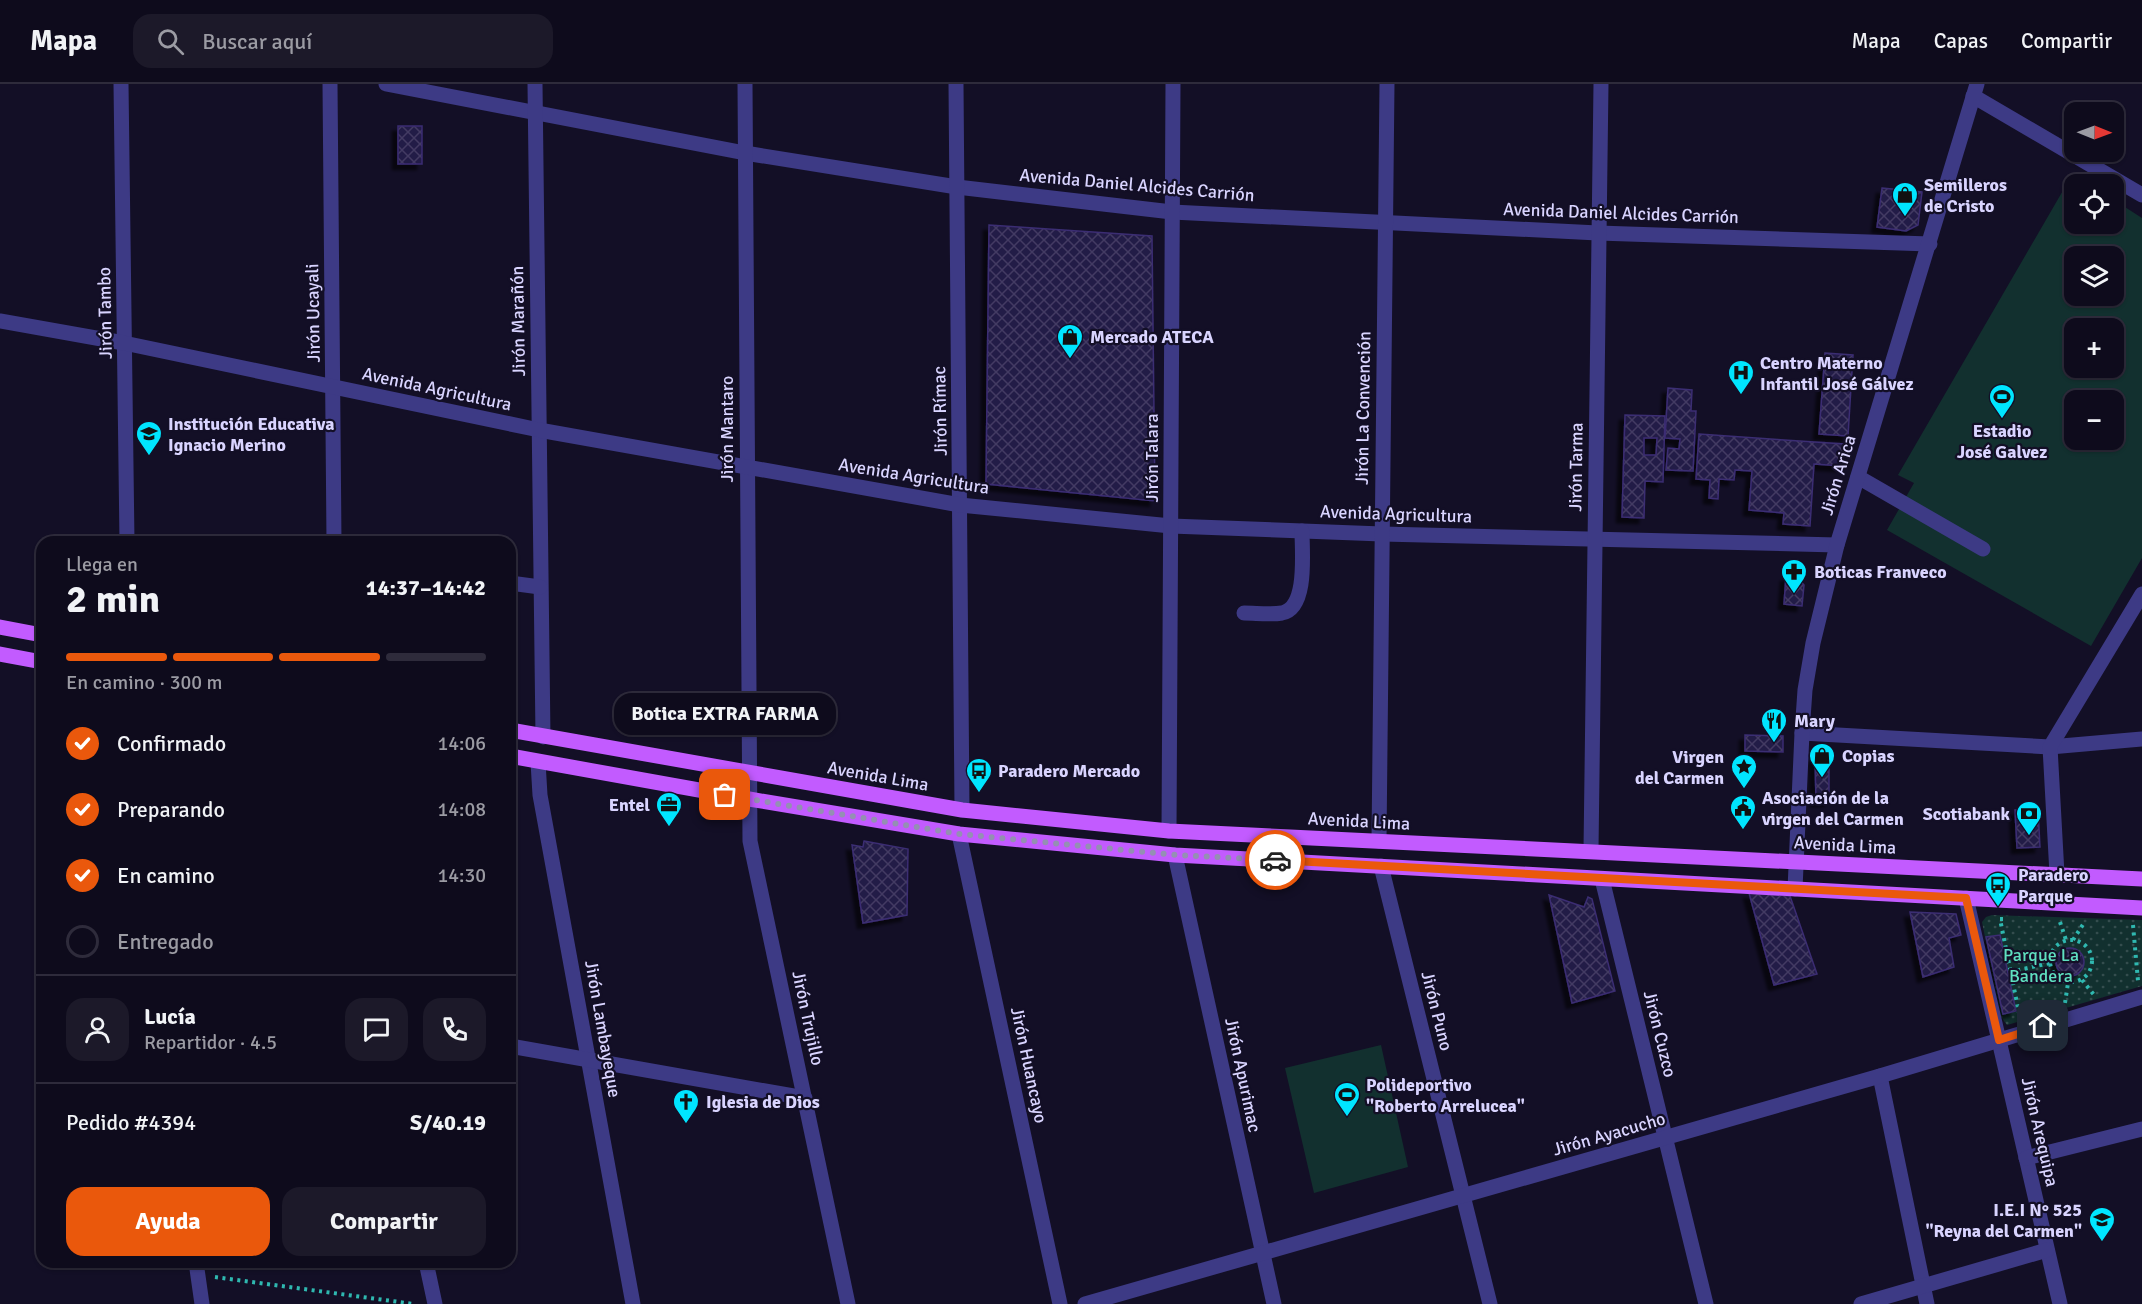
<!DOCTYPE html>
<html lang="es">
<head>
<meta charset="utf-8">
<style>
	:root { --surface:#0e0b1c; --page:#1c1929; --text:#f1f3f6; --muted:#9b9ba3; --line:#2e2b3b; --accent:#ea580c }
	body { margin:0; font-family:Signika,sans-serif; background:var(--page); color:var(--text); height:100vh; display:flex; flex-direction:column; font-size:22px; white-space:nowrap }
	* { box-sizing:border-box; margin:0 }
	p { font-size:20px; color:var(--muted) }
	.icon { flex:none; width:33px; height:33px; fill:none; stroke:currentColor; stroke-width:2; stroke-linecap:round; stroke-linejoin:round }
	.map { position:relative; flex:1; overflow:hidden }
	.panel { position:absolute; left:36px; top:452px; width:480px; height:732px; display:flex; flex-direction:column; background:var(--surface); border-radius:18px; box-shadow:0 2px 4px #0004,0 0 0 2px var(--line) }
	.panel>* { flex:none }
	.needle { width:39px; rotate:91deg }
	.controls { position:absolute; left:2064px; top:18px; display:grid; gap:12px }
	.controls a { display:grid; place-items:center; width:60px; height:60px; border-radius:12px; background:var(--surface); box-shadow:0 2px 4px #0004,0 0 0 2px var(--line); font-size:30px }
	.pin { position:absolute; display:grid; place-items:center; width:51px; height:51px; color:#fff; margin:-26px; border-radius:12px; box-shadow:0 3px 9px #0006 }
	.courier { position:absolute; display:grid; place-items:center; width:60px; height:60px; margin:-30px; border:4px solid #ea580c; border-radius:50%; background:#fff; color:#222; box-shadow:0 2px 8px #0007 }
	.bubble { position:absolute; height:42px; border-radius:18px; background:var(--surface); box-shadow:0 2px 4px #0004,0 0 0 2px var(--line); font-size:20px; font-weight:700; line-height:42px; text-align:center }
	.head em { font-style:normal; font-weight:700 }
	.head div { display:flex; flex-direction:column-reverse }
	.head { display:flex; align-items:center; justify-content:space-between; height:102px; padding:0 30px }
	h1 { font-size:39px; font-weight:700; line-height:45px }
	.bar { display:grid; grid-template-columns:repeat(4,1fr); gap:9px 6px; align-content:center; height:72px; padding:0 30px }
	.bar i { height:8px; border-radius:4px; background:var(--line) }
	.bar .current { background:var(--accent) }
	.bar p { grid-column:span 4 }
	.line { display:flex; align-items:center; gap:15px; padding:0 30px; border-top:2px solid var(--line) }
	.line div { flex:1 }
	.round { display:grid; place-items:center; flex:none; width:63px; height:63px; border-radius:18px; background:var(--page) }
	ol { padding:0 30px; list-style:none }
	li { display:flex; align-items:center; gap:18px; height:66px }
	li p { margin-inline-start:auto }
	li .icon { padding:6px; border-radius:50%; background:var(--accent); color:#fff; stroke-width:4 }
	li:last-child { color:var(--muted) }
	li i { width:33px; height:33px; border:3px solid var(--line); border-radius:50% }
	.button { display:flex; gap:12px; margin-top:auto; padding:12px 30px }
	.button a { flex:1; height:69px; border-radius:18px; background:var(--accent); color:#fff; font-size:24px; font-weight:700; line-height:69px; text-align:center }
	.button a+a { background:var(--page); color:var(--text) }
	header { display:flex; align-items:center; gap:36px; box-sizing:border-box; height:84px; padding:0 30px; background:var(--surface); border-bottom:2px solid var(--line) }
	header strong { font-size:28px }
	nav { display:flex; gap:33px; margin-inline-start:auto; font-size:21px }
	.search { width:420px; height:54px; background:var(--page); display:flex; align-items:center; gap:15px; box-sizing:border-box; padding:0 21px; border-radius:18px; color:var(--muted); font-size:22px }
	.map>svg:first-child { display:block }
</style>
</head>
<body>
<header>
<strong>Mapa</strong>
<div class="search"><svg class="icon" aria-label="search" viewBox="0 0 24 24"><circle cx="10" cy="10" r="6"/><path d="M15 15l6 6"/></svg>Buscar aquí</div>
<nav><a>Mapa</a><a>Capas</a><a>Compartir</a></nav>
</header>
<div class="map">
<svg width="2142" height="1220" viewBox="0 0 2142 1220">
	<defs>
		<pattern id="green-dots" width="8" height="8" patternUnits="userSpaceOnUse" patternTransform="scale(1.5)"><rect width="8" height="8" fill="#12302f"/><path d="M2 2h.1M6 6h.1" fill="none" stroke="#344d4e" stroke-width="1.8" stroke-linecap="round"/></pattern>
		<pattern id="building-cross-hatch" width="8" height="8" patternUnits="userSpaceOnUse" patternTransform="scale(1.5)"><rect width="8" height="8" fill="#241b47"/><path d="M0 0l8 8M0 8l8-8" fill="none" stroke="#433b63"/></pattern>
		<filter id="shadow"><feDropShadow dx="-5.5" dy="5.5" stdDeviation="1.5" flood-color="#0009"/></filter>
	</defs>
	<rect width="100%" height="100%" fill="#130f26"/>
	<polygon fill="url(#green-dots)" points="1992,831 2142,836 2142,902 2007,941 2001,933 1982,838 1986,833"/>
	<g fill="#12302f" fill-rule="evenodd">
		<path d="M2072,91L2088,100H2074V140H2114V116L2142,134V474L2091,562L1887,446L1914,399L1898,391ZM2074,172H2114V212H2074ZM2074,244H2114V284H2074ZM2074,316H2114V356H2074Z"/>
		<polygon points="1381,961 1408,1083 1314,1109 1285,984"/>
	</g>
	<g fill="url(#building-cross-hatch)" stroke="#3b2d73" stroke-width="1.5" fill-rule="evenodd" filter="url(#shadow)">
		<rect x="398" y="42" width="24" height="38"/>
		<polygon points="1882,104 1922,108 1918,141 1906,147 1877,143"/>
		<polygon points="989,141 1152,152 1155,417 986,400"/>
		<polygon points="1825,269 1853,271 1848,352 1819,350"/>
		<polygon points="1668,304 1692,306 1691,327 1696,327 1693,387 1666,386 1668,364 1679,365 1680,355 1665,354"/>
		<path d="M1625,331L1665,332L1663,398L1645,397L1644,434L1622,433ZM1644,354H1657L1656,371H1644Z"/>
		<polygon points="1699,350 1844,360 1842,382 1814,380 1810,442 1783,440 1784,429 1749,426 1752,387 1735,386 1734,396 1719,395 1718,415 1709,414 1710,396 1696,395"/>
		<polygon points="1786,492 1796,492 1804,501 1802,522 1784,520"/>
		<polygon points="1745,651 1783,652 1783,668 1745,667"/>
		<polygon points="1815,673 1829,673 1829,717 1816,717"/>
		<polygon points="2038,725 2040,763 2017,764 2015,726"/>
		<polygon points="864,757 908,765 907,831 863,839 852,761 863,763"/>
		<polygon points="1749,809 1790,812 1817,890 1774,901"/>
		<polygon points="1549,811 1584,823 1588,813 1592,815 1615,907 1572,919"/>
		<polygon points="1910,828 1956,830 1961,851 1949,854 1954,883 1923,893"/>
		<polygon points="2000,851 2016,927 2003,930 1986,853"/>
		<circle cx="2070" cy="878" r="14"/>
	</g>
	<g fill="none" stroke-linecap="round" stroke-linejoin="round">
		<g stroke="#2fb8b0" stroke-width="4" stroke-dasharray="3 4.5" stroke-linecap="butt">
			<polyline points="2003,835 2000,835 2020,934"/>
			<polyline points="2060,838 2066,856"/>
			<polyline points="2133,841 2138,897"/>
			<circle cx="2071" cy="877" r="21"/>
			<polyline points="2073,856 2084,839"/>
			<polyline points="2010,888 2050,879"/>
			<polyline points="2082,896 2095,912"/>
			<polyline points="2065,919 2068,899"/>
			<polyline points="215,1193 414,1220"/>
		</g>
		<g stroke="#3d3a85" stroke-width="15">
			<polyline points="121,0 127,458"/>
			<polyline points="330,0 334,458"/>
			<polyline points="386,0 745,69 957,103 1172,128 1598,149 1930,160"/>
			<polyline points="535,0 543,653"/>
			<polyline points="745,0 750,757 848,1220"/>
			<polyline points="956,0 962,726"/>
			<polyline points="1973,12 2142,111"/>
			<polyline points="0,237 124,259 539,346 960,421 1171,442 1382,450 1837,461"/>
			<polyline points="1858,393 1983,465"/>
			<polyline points="510,499 540,503"/>
			<path d="M1244,529C1256,529 1270,531 1282,529C1308,524 1302,468 1302,447"/>
			<polyline points="1802,649 2050,663 2142,655"/>
			<polyline points="538,678 540,711 633,1220"/>
			<polyline points="1169,747 1173,0"/>
			<polyline points="959,750 1060,1220"/>
			<polyline points="1379,757 1387,0"/>
			<polyline points="1591,766 1601,0"/>
			<polyline points="1175,771 1274,1220"/>
			<polyline points="1381,782 1490,1220"/>
			<polyline points="2057,790 2050,663 2142,510"/>
			<polyline points="1602,795 1706,1220"/>
			<polyline points="1795,805 1802,649 1805,606 1813,559 1837,461 1977,0"/>
			<polyline points="1966,814 2060,1220"/>
			<polyline points="510,962 805,1014"/>
			<polyline points="1880,992 1927,1220"/>
			<polyline points="2026,1074 2142,1045"/>
			<polyline points="196,1178 202,1220"/>
			<polyline points="426,1178 435,1220"/>
			<polyline points="1085,1220 1880,992 2142,913"/>
			<polyline points="1861,1220 2047,1166"/>
		</g>
		<g stroke="#c25bff" stroke-width="15">
			<polyline points="0,543 42,551"/>
			<polyline points="0,570 42,578"/>
			<polyline points="510,646 962,726 1169,747 2142,795"/>
			<polyline points="510,672 749,715 959,750 1175,771 2142,824"/>
		</g>
	</g>
	<g fill="none" stroke-linecap="round" stroke-linejoin="round">
		<polyline stroke="#948fb3" stroke-width="6" stroke-dasharray="0 10.8" points="725,711 959,750 1176,771 1275,776"/>
		<polyline stroke="#ea580c" stroke-width="8" points="1275,776 1966,814 1999,956 2043,942"/>
	</g>
	<defs>
		<symbol id="shop-pin" viewBox="-11 -11 22 30"><path d="M0 17L-7.5 6A9.5 9.5 0 1 1 7.5 6Z" fill="#00e5ff" stroke="#130f26"/><path d="M-5-2.5h2.3a2.7 3.5 0 0 1 5.4 0H5L5.5 6h-11ZM-1.5-2.5h3a1.5 2.3 0 0 0-3 0Z" fill="#111"/></symbol>
		<symbol id="hospital-pin" viewBox="-11 -11 22 30"><path d="M0 17L-7.5 6A9.5 9.5 0 1 1 7.5 6Z" fill="#00e5ff" stroke="#130f26"/><path d="M-5-5h3v3.5h4V-5h3V5h-3V1.5h-4V5h-3Z" fill="#111"/></symbol>
		<symbol id="stadium-pin" viewBox="-11 -11 22 30"><path d="M0 17L-7.5 6A9.5 9.5 0 1 1 7.5 6Z" fill="#00e5ff" stroke="#130f26"/><path d="M0-5a6.5 5 0 1 0 0 10a6.5 5 0 1 0 0-10ZM-3.5-1.8h7v3.6h-7Z" fill="#111"/></symbol>
		<symbol id="school-pin" viewBox="-11 -11 22 30"><path d="M0 17L-7.5 6A9.5 9.5 0 1 1 7.5 6Z" fill="#00e5ff" stroke="#130f26"/><path d="M0-5L7-2L0 1L-7-2ZM-4 1L0 2.5L4 1V4Q0 6-4 4Z" fill="#111"/></symbol>
		<symbol id="pharmacy-pin" viewBox="-11 -11 22 30"><path d="M0 17L-7.5 6A9.5 9.5 0 1 1 7.5 6Z" fill="#00e5ff" stroke="#130f26"/><path d="M-2-6h4v4h4v4h-4v4h-4v-4h-4v-4h4Z" fill="#111"/></symbol>
		<symbol id="restaurant-pin" viewBox="-11 -11 22 30"><path d="M0 17L-7.5 6A9.5 9.5 0 1 1 7.5 6Z" fill="#00e5ff" stroke="#130f26"/><path d="M-5-6h1v4h1v-4h1v4h1v-4h1v5L-1.5 .5V6h-2V.5L-5-1ZM5-6V6H3V1.5H1.5Q1.5-4 5-6Z" fill="#111"/></symbol>
		<symbol id="sight-pin" viewBox="-11 -11 22 30"><path d="M0 17L-7.5 6A9.5 9.5 0 1 1 7.5 6Z" fill="#00e5ff" stroke="#130f26"/><path d="M0-6L1.8-2.2L6-1.7L2.9 1.2L3.7 5.4L0 3.3L-3.7 5.4L-2.9 1.2L-6-1.7L-1.8-2.2Z" fill="#111"/></symbol>
		<symbol id="bus-pin" viewBox="-11 -11 22 30"><path d="M0 17L-7.5 6A9.5 9.5 0 1 1 7.5 6Z" fill="#00e5ff" stroke="#130f26"/><path d="M-5-6H5V4H4V6H2V4H-2V6H-4V4H-5ZM-3.5-4V0h7V-4ZM-3.5 1.2v1.5H-2V1.2ZM2 1.2v1.5H3.5V1.2Z" fill="#111"/></symbol>
		<symbol id="office-pin" viewBox="-11 -11 22 30"><path d="M0 17L-7.5 6A9.5 9.5 0 1 1 7.5 6Z" fill="#00e5ff" stroke="#130f26"/><path d="M-6-3h4V-5.5h4V-3h4V5H-6ZM-1-4.5V-3h2v-1.5ZM-6 0V1H6V0Z" fill="#111"/></symbol>
		<symbol id="civic-pin" viewBox="-11 -11 22 30"><path d="M0 17L-7.5 6A9.5 9.5 0 1 1 7.5 6Z" fill="#00e5ff" stroke="#130f26"/><path d="M-.6-6.5H3V-4.5H.6V-3L4-1V1h2V6H-6V1h2V-1L-.6-3ZM-1.2 2.5V6h2.4V2.5Z" fill="#111"/></symbol>
		<symbol id="bank-pin" viewBox="-11 -11 22 30"><path d="M0 17L-7.5 6A9.5 9.5 0 1 1 7.5 6Z" fill="#00e5ff" stroke="#130f26"/><path d="M-6-4H6V4H-6ZM0-2.3a2.3 2.3 0 1 0 0 4.6a2.3 2.3 0 1 0 0-4.6Z" fill="#111"/></symbol>
		<symbol id="church-pin" viewBox="-11 -11 22 30"><path d="M0 17L-7.5 6A9.5 9.5 0 1 1 7.5 6Z" fill="#00e5ff" stroke="#130f26"/><path d="M-1.2-6h2.4v3.5h3.3v2.4h-3.3V6h-2.4V-.1h-3.3v-2.4h3.3Z" fill="#111"/></symbol>
	</defs>
	<g fill-rule="evenodd">
		<use href="#shop-pin" x="1890" y="96" width="30" height="40"/>
		<use href="#shop-pin" x="1055" y="238" width="30" height="40"/>
		<use href="#hospital-pin" x="1726" y="274" width="30" height="40"/>
		<use href="#stadium-pin" x="1987" y="298" width="30" height="40"/>
		<use href="#school-pin" x="134" y="335" width="30" height="40"/>
		<use href="#pharmacy-pin" x="1779" y="473" width="30" height="40"/>
		<use href="#restaurant-pin" x="1759" y="622" width="30" height="40"/>
		<use href="#shop-pin" x="1807" y="657" width="30" height="40"/>
		<use href="#sight-pin" x="1729" y="668" width="30" height="40"/>
		<use href="#bus-pin" x="964" y="672" width="30" height="40"/>
		<use href="#office-pin" x="654" y="706" width="30" height="40"/>
		<use href="#civic-pin" x="1728" y="709" width="30" height="40"/>
		<use href="#bank-pin" x="2014" y="715" width="30" height="40"/>
		<use href="#bus-pin" x="1983" y="786" width="30" height="40"/>
		<use href="#stadium-pin" x="1332" y="996" width="30" height="40"/>
		<use href="#church-pin" x="671" y="1003" width="30" height="40"/>
		<use href="#school-pin" x="2087" y="1121" width="30" height="40"/>
	</g>
	<g text-anchor="middle" dominant-baseline="central" stroke-width="4.5" stroke-linejoin="round" paint-order="stroke">
		<g font-size="18" fill="#d9d4ff" stroke="#130f26">
			<text transform="translate(1137 101) rotate(5)">Avenida Daniel Alcides Carrión</text>
			<text transform="translate(1621 129) rotate(2)">Avenida Daniel Alcides Carrión</text>
			<text transform="translate(105 229) rotate(-91)">Jirón Tambo</text>
			<text transform="translate(313 229) rotate(-91)">Jirón Ucayali</text>
			<text transform="translate(518 237) rotate(-91)">Jirón Marañón</text>
			<text transform="translate(437 305) rotate(12)">Avenida Agricultura</text>
			<text transform="translate(1363 324) rotate(-89)">Jirón La Convención</text>
			<text transform="translate(940 327) rotate(-91)">Jirón Rímac</text>
			<text transform="translate(727 345) rotate(-90)">Jirón Mantaro</text>
			<text transform="translate(1152 374) rotate(-90)">Jirón Talara</text>
			<text transform="translate(1576 383) rotate(-89)">Jirón Tarma</text>
			<text transform="translate(1838 391) rotate(-73)">Jirón Arica</text>
			<text transform="translate(914 392) rotate(9)">Avenida Agricultura</text>
			<text transform="translate(1396 430) rotate(2)">Avenida Agricultura</text>
			<text transform="translate(878 692) rotate(10)">Avenida Lima</text>
			<text transform="translate(1359 737) rotate(3)">Avenida Lima</text>
			<text transform="translate(1845 761) rotate(3)">Avenida Lima</text>
			<text transform="translate(1437 927) rotate(76)">Jirón Puno</text>
			<text transform="translate(808 934) rotate(78)">Jirón Trujillo</text>
			<text transform="translate(603 945) rotate(80)">Jirón Lambayeque</text>
			<text transform="translate(1660 950) rotate(76)">Jirón Cuzco</text>
			<text transform="translate(1029 981) rotate(78)">Jirón Huancayo</text>
			<text transform="translate(1243 991) rotate(78)">Jirón Apurimac</text>
			<text transform="translate(2040 1048) rotate(77)">Jirón Arequipa</text>
			<text transform="translate(1609 1050) rotate(-16)">Jirón Ayacucho</text>
		</g>
		<g font-size="18" font-weight="bold" fill="#d9d4ff" stroke="#130f26" text-anchor="start">
			<text x="1924" y="101">Semilleros<tspan x="1924" dy="21">de Cristo</tspan></text>
			<text x="1090" y="253">Mercado ATECA</text>
			<text x="1760" y="279">Centro Materno<tspan x="1760" dy="21">Infantil José Gálvez</tspan></text>
			<text x="168" y="340">Institución Educativa<tspan x="168" dy="21">Ignacio Merino</tspan></text>
			<text x="2002" y="347" text-anchor="middle">Estadio<tspan x="2002" dy="21">José Galvez</tspan></text>
			<text x="1814" y="488">Boticas Franveco</text>
			<text x="1794" y="637">Mary</text>
			<text x="1842" y="672">Copias</text>
			<text x="1724" y="673" text-anchor="end">Virgen<tspan x="1724" dy="21">del Carmen</tspan></text>
			<text x="998" y="687">Paradero Mercado</text>
			<text x="1762" y="714">Asociación de la<tspan x="1762" dy="21">virgen del Carmen</tspan></text>
			<text x="650" y="721" text-anchor="end">Entel</text>
			<text x="2010" y="730" text-anchor="end">Scotiabank</text>
			<text x="2018" y="791">Paradero<tspan x="2018" dy="21">Parque</tspan></text>
			<text x="1366" y="1001">Polideportivo<tspan x="1366" dy="21">"Roberto Arrelucea"</tspan></text>
			<text x="706" y="1018">Iglesia de Dios</text>
			<text x="2082" y="1126" text-anchor="end">I.E.I N° 525<tspan x="2082" dy="21">"Reyna del Carmen"</tspan></text>
		</g>
		<g font-size="18" fill="#5fe0c0" stroke="#130f26">
			<text x="2041" y="871">Parque La<tspan x="2041" dy="21">Bandera</tspan></text>
		</g>
	</g>
</svg>
<div class="controls">
<a><svg class="needle" viewBox="-14 -14 28 28"><path d="M0-13l5 13h-10z" fill="#e53935"/><path d="M0 13l5-13h-10z" fill="#9b9ba3"/></svg></a>
<a><svg class="icon" aria-label="locate" viewBox="0 0 24 24"><circle cx="12" cy="12" r="6"/><path d="M12 2v4M12 18v4M2 12h4M18 12h4"/></svg></a>
<a><svg class="icon" aria-label="layers" viewBox="0 0 24 24"><path d="M12 4l9 5-9 5-9-5zM3 14l9 5 9-5"/></svg></a>
<a>+</a>
<a>−</a>
</div>
<div class="pin" style="left:725px;top:711px;background:#ea580c"><svg class="icon" aria-label="bag" viewBox="0 0 24 24"><path d="M5 8h14l-1 12H6zM9 8a3 3 0 0 1 6 0"/></svg></div>
<div class="pin" style="left:2043px;top:942px;background:#1f2937"><svg class="icon" aria-label="home" viewBox="0 0 24 24"><path d="M3 11l9-7 9 7M6 9v11h12V9"/></svg></div>
<div class="courier" style="left:1275px;top:776px"><svg class="icon" aria-label="car" viewBox="0 0 24 24"><path d="M5 17H2v-5l4-1 3-4h7l3 4 3 1v5h-3M9 17h6M6 11h13"/><circle cx="7" cy="17" r="2"/><circle cx="17" cy="17" r="2"/></svg></div>
<div class="bubble" style="left:614px;top:609px;width:222px">Botica EXTRA FARMA</div>
<section class="panel">
<div class="head"><div><h1>2 min</h1><p>Llega en</p></div><em>14:37–14:42</em></div>
<div class="bar"><i class="current"></i><i class="current"></i><i class="current"></i><i></i><p>En camino · 300 m</p></div>
<ol>
<li><svg class="icon" aria-label="check" viewBox="0 0 24 24"><path d="M5 12l5 5 9-10"/></svg>Confirmado<p>14:06</p></li>
<li><svg class="icon" aria-label="check" viewBox="0 0 24 24"><path d="M5 12l5 5 9-10"/></svg>Preparando<p>14:08</p></li>
<li><svg class="icon" aria-label="check" viewBox="0 0 24 24"><path d="M5 12l5 5 9-10"/></svg>En camino<p>14:30</p></li>
<li><i></i>Entregado</li>
</ol>
<div class="line" style="height:108px"><a class="round"><svg class="icon" aria-label="person" viewBox="0 0 24 24"><circle cx="12" cy="8" r="4"/><path d="M4 21q1-7 8-7t8 7"/></svg></a><div><b>Lucía</b><p>Repartidor · 4.5</p></div><a class="round"><svg class="icon" aria-label="chat" viewBox="0 0 24 24"><path d="M4 5h16v11H9l-5 4z"/></svg></a><a class="round"><svg class="icon" aria-label="phone" viewBox="0 0 24 24"><path d="M5 4h4l2 5-3 2q2 4 5 5l2-3 5 2v4C11 20 4 13 5 4z"/></svg></a></div>
<div class="line" style="height:78px"><div>Pedido #4394</div><b>S/40.19</b></div>
<div class="button"><a>Ayuda</a><a>Compartir</a></div>
</section>
</div>
</body>
</html>
